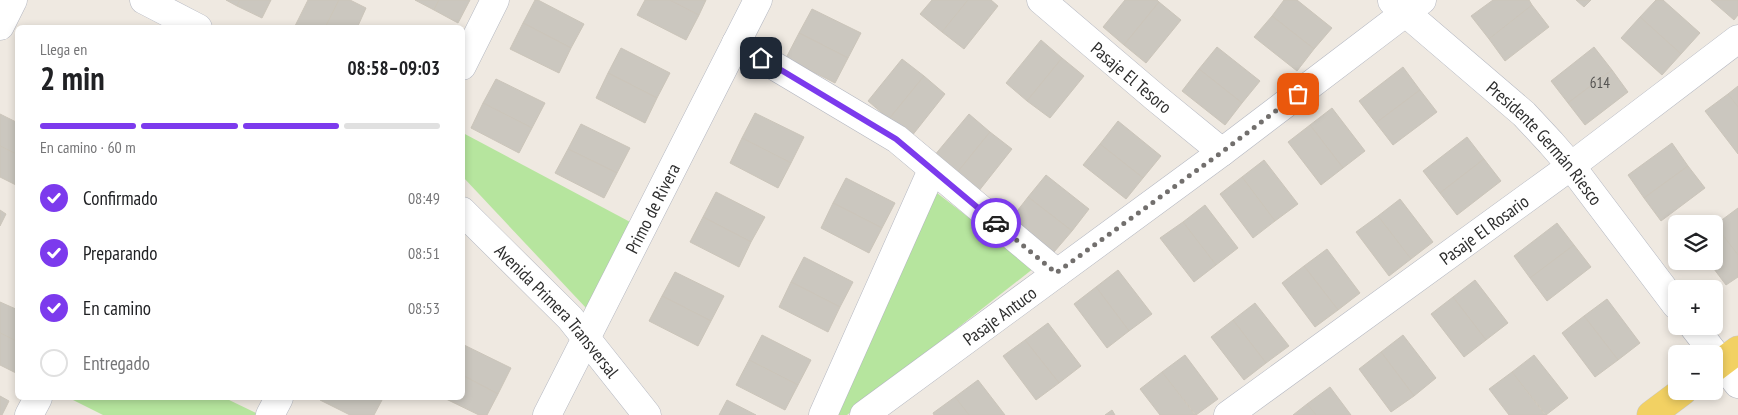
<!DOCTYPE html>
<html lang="es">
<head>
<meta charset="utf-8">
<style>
	:root { --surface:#fff; --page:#f6f6f6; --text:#202124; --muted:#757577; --line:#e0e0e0; --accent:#7c3aed }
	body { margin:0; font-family:"PT Sans Narrow",sans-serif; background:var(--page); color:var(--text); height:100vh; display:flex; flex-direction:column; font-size:19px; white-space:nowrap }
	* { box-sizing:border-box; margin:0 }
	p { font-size:16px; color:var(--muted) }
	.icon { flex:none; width:28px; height:28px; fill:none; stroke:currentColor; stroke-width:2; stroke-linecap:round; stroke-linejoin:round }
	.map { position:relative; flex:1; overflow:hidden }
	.details { position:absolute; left:15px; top:25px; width:450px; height:375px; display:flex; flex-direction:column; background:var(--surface); border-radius:8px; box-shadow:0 2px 8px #0003 }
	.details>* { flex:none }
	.buttons { position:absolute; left:1668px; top:215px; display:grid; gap:10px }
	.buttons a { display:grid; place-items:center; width:55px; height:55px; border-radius:8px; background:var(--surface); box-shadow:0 2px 8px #0003; font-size:25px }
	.pin { position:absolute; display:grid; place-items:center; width:42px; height:42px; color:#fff; margin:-21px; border-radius:10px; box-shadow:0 2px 8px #0006 }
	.courier { position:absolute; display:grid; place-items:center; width:50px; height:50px; margin:-25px; border:4px solid #7c3aed; border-radius:50%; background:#fff; color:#222; box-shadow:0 1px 6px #0007 }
	.head em { font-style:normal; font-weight:600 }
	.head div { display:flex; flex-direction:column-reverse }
	.head { display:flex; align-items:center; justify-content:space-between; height:85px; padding:0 25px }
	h1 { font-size:32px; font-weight:600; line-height:38px }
	.bar { display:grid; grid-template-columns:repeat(4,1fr); gap:8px 5px; align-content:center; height:60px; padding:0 25px }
	.bar i { height:6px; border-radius:4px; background:var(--line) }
	.bar .active { background:var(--accent) }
	.bar p { grid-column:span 4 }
	ol { padding:0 25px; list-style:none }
	li { display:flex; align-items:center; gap:15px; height:55px }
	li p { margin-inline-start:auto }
	li .icon { padding:5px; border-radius:50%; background:var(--accent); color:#fff; stroke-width:4 }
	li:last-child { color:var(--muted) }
	li i { width:28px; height:28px; border:2px solid var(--line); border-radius:50% }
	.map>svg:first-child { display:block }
</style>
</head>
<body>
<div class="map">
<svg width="1738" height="415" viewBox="0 0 1738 415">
	<rect width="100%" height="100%" fill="#efe9e1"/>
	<g fill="#b6e59e">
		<polygon points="463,133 632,223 587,309 463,177"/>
		<polygon points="937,193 1034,268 847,415 835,415"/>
		<polygon points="74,398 225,398 256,413 255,415 103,415 73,400"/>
	</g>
	<g fill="#cbc7bf" stroke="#cbc5ba">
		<polygon points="226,0 240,0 237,6"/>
		<polygon points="240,0 271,0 262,18 237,6"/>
		<polygon points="308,0 339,0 325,28 294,28"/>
		<polygon points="339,0 350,0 366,8 357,28 325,28"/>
		<polygon points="415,0 439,0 434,10"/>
		<polygon points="439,0 470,0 458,23 434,10"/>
		<polygon points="535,0 538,0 584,24 571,48 523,23"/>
		<polygon points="645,0 670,0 699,15 686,40 637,15"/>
		<polygon points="670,0 706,0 699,15"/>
		<polygon points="932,0 968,0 942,32 920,14"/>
		<polygon points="968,0 991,0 998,6 964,49 942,32"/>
		<polygon points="1125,0 1157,0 1159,2 1124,45 1103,27"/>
		<polygon points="1284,0 1297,0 1332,28 1314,49 1272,16"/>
		<polygon points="1493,0 1529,0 1532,5 1489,39 1471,16"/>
		<polygon points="1576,0 1591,0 1584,7"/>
		<polygon points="1656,0 1663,0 1700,33 1681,54 1640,17"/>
		<polygon points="1711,0 1738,0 1738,15 1734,20"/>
		<polygon points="1159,2 1181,20 1146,63 1124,45"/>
		<polygon points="1532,5 1549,27 1505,61 1489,39"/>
		<polygon points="812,9 861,33 848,58 799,33"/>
		<polygon points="1272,16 1314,49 1297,71 1254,37"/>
		<polygon points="1640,17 1681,54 1662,75 1621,38"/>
		<polygon points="523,23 571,48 559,73 510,49"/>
		<polygon points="799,33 848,58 835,83 786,58"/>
		<polygon points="1041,40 1062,58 1027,101 1006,83"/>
		<polygon points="1217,47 1260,81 1242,103 1199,69"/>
		<polygon points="1594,47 1612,70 1568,103 1551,81"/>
		<polygon points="621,48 670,73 657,98 608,73"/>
		<polygon points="1062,58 1084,76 1050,118 1027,101"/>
		<polygon points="902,59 924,76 889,119 868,101"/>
		<polygon points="1403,67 1420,90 1376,123 1359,101"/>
		<polygon points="1199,69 1242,103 1225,125 1182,91"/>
		<polygon points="1612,70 1628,92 1585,125 1568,103"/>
		<polygon points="608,73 657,98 645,123 596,98"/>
		<polygon points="924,76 945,94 911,137 889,119"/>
		<polygon points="496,79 545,103 532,128 483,103"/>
		<polygon points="1738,86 1738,107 1728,94"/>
		<polygon points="1420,90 1437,112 1393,145 1376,123"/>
		<polygon points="1728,94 1738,107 1738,154 1705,111"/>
		<polygon points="483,103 532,128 519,153 471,128"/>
		<polygon points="1332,108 1365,151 1343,168 1310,125"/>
		<polygon points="755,113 804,137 791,163 742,138"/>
		<polygon points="0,114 18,123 18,155 0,146"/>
		<polygon points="969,114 990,132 956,174 934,156"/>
		<polygon points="1118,121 1161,156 1143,178 1100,144"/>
		<polygon points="581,124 630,148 617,173 568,149"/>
		<polygon points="1310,125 1343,168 1321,185 1288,142"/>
		<polygon points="990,132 1012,149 978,192 956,174"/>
		<polygon points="1467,137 1484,159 1440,193 1423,171"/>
		<polygon points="742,138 791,163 778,188 730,163"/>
		<polygon points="1672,143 1688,166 1644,198 1628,175"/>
		<polygon points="1100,144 1143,178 1126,199 1083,165"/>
		<polygon points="0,146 18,155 18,186 0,177"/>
		<polygon points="568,149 617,173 604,198 555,173"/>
		<polygon points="1484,159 1501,181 1457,215 1440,193"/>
		<polygon points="1264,160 1298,204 1275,221 1242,177"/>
		<polygon points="1688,166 1705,188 1661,221 1644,198"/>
		<polygon points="1046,175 1089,209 1072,231 1028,197"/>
		<polygon points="1242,177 1275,221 1253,238 1220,194"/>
		<polygon points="846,178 895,203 882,228 833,203"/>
		<polygon points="716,192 765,217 751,242 703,217"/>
		<polygon points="1028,197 1072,231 1054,252 1011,219"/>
		<polygon points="1400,199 1433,242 1411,259 1378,216"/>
		<polygon points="833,203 882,228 869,253 821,228"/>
		<polygon points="1205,205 1238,248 1216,265 1183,222"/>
		<polygon points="1738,208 1738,255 1715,225"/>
		<polygon points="0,210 6,214 0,226"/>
		<polygon points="1378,216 1411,259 1389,276 1356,232"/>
		<polygon points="703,217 751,242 739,267 690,242"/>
		<polygon points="1183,222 1216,265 1194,282 1160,238"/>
		<polygon points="1557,223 1574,245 1530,278 1514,256"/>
		<polygon points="1715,225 1738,255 1738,277 1726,285 1708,261 1714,261 1714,226"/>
		<polygon points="1574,245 1591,267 1547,301 1530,278"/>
		<polygon points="1327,249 1360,293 1338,310 1304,266"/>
		<polygon points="804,257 853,282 840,307 791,282"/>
		<polygon points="1304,266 1338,310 1315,327 1282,283"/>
		<polygon points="1118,270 1152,314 1129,331 1096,287"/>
		<polygon points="675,272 724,296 711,321 662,296"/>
		<polygon points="1475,280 1508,323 1486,340 1453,297"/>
		<polygon points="791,282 840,307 828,332 779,307"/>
		<polygon points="1096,287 1129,331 1107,348 1074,304"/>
		<polygon points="662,296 711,321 698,346 649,321"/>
		<polygon points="1453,297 1486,340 1464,357 1431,314"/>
		<polygon points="1607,299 1640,343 1618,360 1584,316"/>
		<polygon points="0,302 18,310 18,342 0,333"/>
		<polygon points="1255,303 1289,346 1266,363 1233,320"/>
		<polygon points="1584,316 1618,360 1595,377 1562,333"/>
		<polygon points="1233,320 1266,363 1244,380 1211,337"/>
		<polygon points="1048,323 1081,366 1059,383 1025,340"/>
		<polygon points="0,333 18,342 18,374 0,365"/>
		<polygon points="762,335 811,360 798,385 749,360"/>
		<polygon points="1403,335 1436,378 1414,396 1381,352"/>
		<polygon points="1025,340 1059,383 1036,400 1003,356"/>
		<polygon points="462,344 511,368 498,394 462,375"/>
		<polygon points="1381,352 1414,396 1391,412 1359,369"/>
		<polygon points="1185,355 1218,399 1196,415 1162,372"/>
		<polygon points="1534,355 1568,398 1546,415 1512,372"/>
		<polygon points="749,360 798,385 785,410 736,385"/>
		<polygon points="1162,372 1195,415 1160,415 1140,389"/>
		<polygon points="1512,372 1545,415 1509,415 1489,389"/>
		<polygon points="462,375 498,394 487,415 479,415 444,398 462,398"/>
		<polygon points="978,380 1005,415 969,415 955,397"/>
		<polygon points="1330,387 1351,415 1316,415 1307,404"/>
		<polygon points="0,396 9,401 2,415 0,415"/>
		<polygon points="955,397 969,415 934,415 933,413"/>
		<polygon points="321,398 377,398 382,400 374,415 350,415 320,400"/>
		<polygon points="727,400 756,415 719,415"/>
		<polygon points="1307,404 1316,415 1293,415"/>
		<polygon points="1112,410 1115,415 1105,415"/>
	</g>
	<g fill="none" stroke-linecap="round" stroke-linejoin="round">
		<defs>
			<g id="minor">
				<polyline points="144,0 198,28"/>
				<path id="s1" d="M1041,0L1156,98L1222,152"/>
				<path id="s2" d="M1392,1L1524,114L1551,143L1571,166L1676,305"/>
				<polyline points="0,26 13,0"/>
				<polyline points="736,43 897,139 1057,273"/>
				<polyline points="462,66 495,0"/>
				<path id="s3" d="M462,211L570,318L647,415"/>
				<polyline points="1693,326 1738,384"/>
				<polyline points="29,415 38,398"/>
				<polyline points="270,415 279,398"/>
				<path id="s4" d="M547,415L758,0"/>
				<polyline points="823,415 932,170"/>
				<path id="s5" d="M864,415L1222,152L1422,0"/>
				<path id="s6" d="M1228,415L1571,166L1738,39"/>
			</g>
			<g id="major">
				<polyline points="1714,368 1738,350"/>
				<polyline points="1651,415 1683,391"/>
			</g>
		</defs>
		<use href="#minor" stroke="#b4b7c1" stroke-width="29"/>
		<use href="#major" stroke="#c9c9c9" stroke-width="29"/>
		<use href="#minor" stroke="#fff" stroke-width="28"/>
		<use href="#major" stroke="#f2d163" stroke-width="28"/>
	</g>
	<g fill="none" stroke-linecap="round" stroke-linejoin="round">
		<polyline stroke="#726f6d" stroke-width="5" stroke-dasharray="0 9" points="996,223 1056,273 1222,152 1298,94"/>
		<polyline stroke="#7c3aed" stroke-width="6" points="761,58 896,139 996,223"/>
	</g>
	<g text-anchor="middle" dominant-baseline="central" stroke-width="4" stroke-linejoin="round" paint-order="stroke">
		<g font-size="15" fill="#555452">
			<text x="1600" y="82">614</text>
		</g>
		<g font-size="18" fill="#2e2e2e" stroke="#fff">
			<text stroke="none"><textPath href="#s1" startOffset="119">Pasaje El Tesoro</textPath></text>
			<text stroke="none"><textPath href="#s2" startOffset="209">Presidente Germán Riesco</textPath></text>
			<text stroke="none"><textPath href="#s4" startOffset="232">Primo de Rivera</textPath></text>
			<text stroke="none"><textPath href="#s6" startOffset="316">Pasaje El Rosario</textPath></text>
			<text stroke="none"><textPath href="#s3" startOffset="138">Avenida Primera Transversal</textPath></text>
			<text stroke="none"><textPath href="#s5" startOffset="168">Pasaje Antuco</textPath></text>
		</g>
	</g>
</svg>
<div class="buttons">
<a><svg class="icon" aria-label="layers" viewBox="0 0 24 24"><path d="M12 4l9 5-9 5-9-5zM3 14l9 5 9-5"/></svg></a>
<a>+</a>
<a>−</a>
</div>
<div class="pin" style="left:1298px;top:94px;background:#ea580c"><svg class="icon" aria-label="bag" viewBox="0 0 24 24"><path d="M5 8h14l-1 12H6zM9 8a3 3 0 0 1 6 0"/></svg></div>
<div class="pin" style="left:761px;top:58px;background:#1f2937"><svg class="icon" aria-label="home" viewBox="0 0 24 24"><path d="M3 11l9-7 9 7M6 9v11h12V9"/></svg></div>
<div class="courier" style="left:996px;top:223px"><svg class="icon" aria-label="car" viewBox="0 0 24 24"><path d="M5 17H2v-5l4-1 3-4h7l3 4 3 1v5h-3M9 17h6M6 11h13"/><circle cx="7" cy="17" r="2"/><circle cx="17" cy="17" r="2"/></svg></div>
<section class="details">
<div class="head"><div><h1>2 min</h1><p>Llega en</p></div><em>08:58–09:03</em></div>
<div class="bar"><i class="active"></i><i class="active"></i><i class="active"></i><i></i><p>En camino · 60 m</p></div>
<ol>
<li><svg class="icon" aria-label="check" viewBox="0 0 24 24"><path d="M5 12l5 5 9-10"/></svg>Confirmado<p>08:49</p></li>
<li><svg class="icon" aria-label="check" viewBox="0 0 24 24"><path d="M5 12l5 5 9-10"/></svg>Preparando<p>08:51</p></li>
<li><svg class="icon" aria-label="check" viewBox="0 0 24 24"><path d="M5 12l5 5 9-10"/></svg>En camino<p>08:53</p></li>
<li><i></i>Entregado</li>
</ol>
</section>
</div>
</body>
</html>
